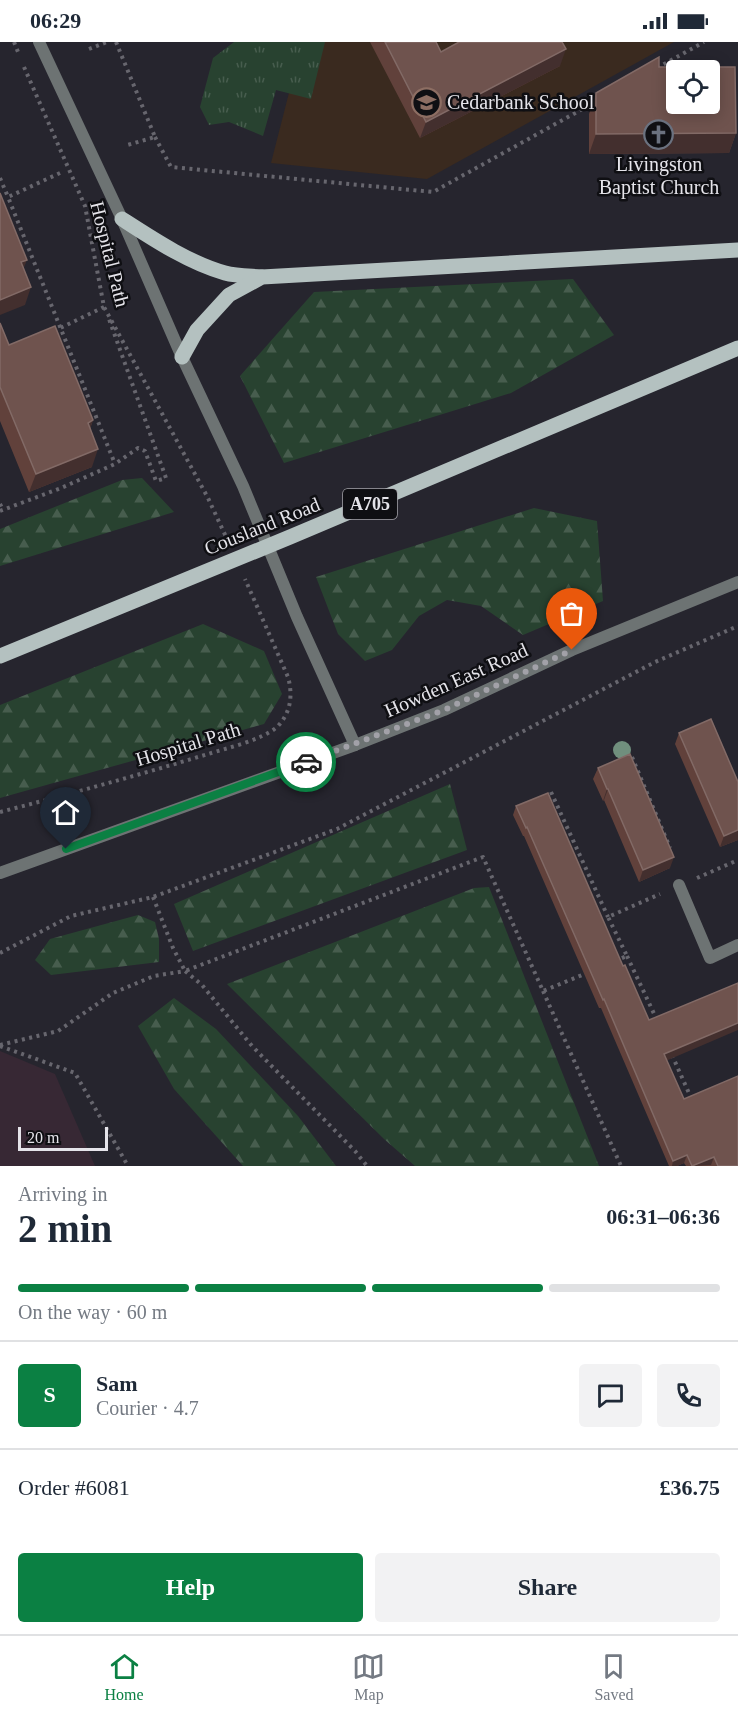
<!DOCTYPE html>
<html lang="en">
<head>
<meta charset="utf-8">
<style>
	:root { --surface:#fff; --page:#f2f2f3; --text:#1f2937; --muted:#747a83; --line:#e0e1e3; --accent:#0b8043 }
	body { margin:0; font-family:Georgia,serif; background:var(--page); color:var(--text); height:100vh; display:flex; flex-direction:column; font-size:22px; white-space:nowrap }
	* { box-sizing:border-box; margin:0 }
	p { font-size:20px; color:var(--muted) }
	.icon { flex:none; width:33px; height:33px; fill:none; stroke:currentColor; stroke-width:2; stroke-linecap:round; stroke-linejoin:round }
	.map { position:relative; height:1124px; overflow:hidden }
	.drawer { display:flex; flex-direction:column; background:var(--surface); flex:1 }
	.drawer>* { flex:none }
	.fabs { position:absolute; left:666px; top:18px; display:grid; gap:12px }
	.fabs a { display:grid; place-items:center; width:54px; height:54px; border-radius:6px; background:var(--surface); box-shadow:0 3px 15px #0003; font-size:30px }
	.scale { position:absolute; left:18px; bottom:15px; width:90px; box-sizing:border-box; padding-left:6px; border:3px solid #e5e4ea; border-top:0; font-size:16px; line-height:21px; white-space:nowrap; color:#e5e4ea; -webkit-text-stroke:4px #0f0f13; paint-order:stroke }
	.pin { position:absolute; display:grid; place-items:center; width:51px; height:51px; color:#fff; margin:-62px -26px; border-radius:50% 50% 50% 0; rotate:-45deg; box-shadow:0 0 6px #0007 }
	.pin .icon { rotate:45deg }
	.courier { position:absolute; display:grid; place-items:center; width:60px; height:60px; margin:-30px; border:4px solid #0b8043; border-radius:50%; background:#fff; color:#222; box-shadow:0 2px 8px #0007 }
	.summary em { font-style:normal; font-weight:800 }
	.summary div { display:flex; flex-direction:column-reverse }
	.summary { display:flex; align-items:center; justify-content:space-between; height:102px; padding:0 18px }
	h1 { font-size:39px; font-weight:800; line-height:45px }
	.bar { display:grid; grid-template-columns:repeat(4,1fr); gap:9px 6px; align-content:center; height:72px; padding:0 18px }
	.bar i { height:8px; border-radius:4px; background:var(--line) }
	.bar .on { background:var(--accent) }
	.bar p { grid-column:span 4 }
	.line { display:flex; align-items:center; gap:15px; padding:0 18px; border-top:2px solid var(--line) }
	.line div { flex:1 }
	.round { display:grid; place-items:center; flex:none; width:63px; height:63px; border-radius:6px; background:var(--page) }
	.button { display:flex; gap:12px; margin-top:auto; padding:12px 18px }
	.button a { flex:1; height:69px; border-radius:6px; background:var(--accent); color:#fff; font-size:24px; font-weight:800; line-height:69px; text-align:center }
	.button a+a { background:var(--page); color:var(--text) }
	.status { display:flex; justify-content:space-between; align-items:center; height:42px; padding:0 30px; background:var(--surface); direction:ltr }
	.status svg { height:16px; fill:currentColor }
	.dock { display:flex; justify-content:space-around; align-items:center; height:84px; border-top:2px solid var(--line); background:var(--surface); font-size:16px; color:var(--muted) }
	.dock a { display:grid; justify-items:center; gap:3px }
	.dock .on { color:var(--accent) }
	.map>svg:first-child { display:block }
</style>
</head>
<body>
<div class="status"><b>06:29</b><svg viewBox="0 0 49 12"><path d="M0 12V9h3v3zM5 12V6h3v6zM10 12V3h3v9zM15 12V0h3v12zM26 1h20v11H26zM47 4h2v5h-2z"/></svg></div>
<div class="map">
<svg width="738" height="1124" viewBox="0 0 738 1124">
	<defs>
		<pattern id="grass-tufts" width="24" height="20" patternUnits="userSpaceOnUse" patternTransform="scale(1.5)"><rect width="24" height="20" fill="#284230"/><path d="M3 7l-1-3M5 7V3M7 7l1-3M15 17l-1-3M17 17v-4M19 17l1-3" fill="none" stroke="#475d4e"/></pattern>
		<pattern id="forest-firs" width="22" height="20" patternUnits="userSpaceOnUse" patternTransform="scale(1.5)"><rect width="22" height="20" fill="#284230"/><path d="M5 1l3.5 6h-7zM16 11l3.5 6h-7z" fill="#475d4e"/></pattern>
	</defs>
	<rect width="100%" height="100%" fill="#26252e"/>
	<polygon fill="#3a2a1f" points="302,0 674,0 427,137 271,121"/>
	<polygon fill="#372834" points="0,1009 55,1032 95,1124 0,1124"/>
	<polygon fill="url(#grass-tufts)" points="234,0 325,0 311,57 276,48 263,94 229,80 209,83 200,65 213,16"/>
	<g fill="url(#forest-firs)">
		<polygon points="573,237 614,293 511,351 284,421 240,334 314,250"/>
		<polygon points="142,436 174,470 0,524 0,487 122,438"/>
		<polygon points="534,466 597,479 603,559 523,593 481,564 447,558 419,574 392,608 365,619 338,592 316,535"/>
		<polygon points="203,582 264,609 282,652 264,682 0,756 0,663"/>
		<polygon points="450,742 467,808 193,909 174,862"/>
		<polygon points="489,845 599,1124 415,1124 384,1097 227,942 474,846"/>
		<polygon points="138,873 155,880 159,897 159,920 51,933 35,918 50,897"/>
		<polygon points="174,956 216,987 298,1074 336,1124 243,1124 174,1047 138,984"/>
	</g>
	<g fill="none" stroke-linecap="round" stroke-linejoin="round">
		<g stroke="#67666e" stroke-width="4" stroke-dasharray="3 4.5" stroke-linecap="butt">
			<polyline points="14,0 18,10"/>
			<polyline points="116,0 155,95 124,104"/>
			<polyline points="89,7 107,0"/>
			<polyline points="24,25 85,164 104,265 208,456 227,497"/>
			<polyline points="657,26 704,0"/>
			<polyline points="155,95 171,125 433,150 595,60"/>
			<polyline points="60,131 8,155 115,422"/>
			<polyline points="0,136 8,155"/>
			<polyline points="54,289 104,265"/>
			<polyline points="0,462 3,468"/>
			<polyline points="0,469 61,446 115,422 138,406 145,409 156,439 166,436 109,277"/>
			<polyline points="632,715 670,806"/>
			<polyline points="551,750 608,875"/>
			<path d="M0,770C70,752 139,733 208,712C227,706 262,698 277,685C291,671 293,653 288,635L245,537"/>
			<polyline points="697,836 738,818"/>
			<polyline points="153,855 173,906 185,929 483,815 543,949 587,931"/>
			<polyline points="0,911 71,874 153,855 337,787 655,620 738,584"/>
			<polyline points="627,914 657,978"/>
			<polyline points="615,919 627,914 608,875 660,852"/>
			<polyline points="543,949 621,1124"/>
			<polyline points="0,1003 58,989 113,951 154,934 185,929 202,943 252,1004 355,1109 367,1124"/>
			<polyline points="0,1004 75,1031 128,1124"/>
			<polyline points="672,1013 692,1058"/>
		</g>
		<polyline stroke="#6d7373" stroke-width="12" points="679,843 710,916 738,903"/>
		<g stroke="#6d7373" stroke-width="12">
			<polyline points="39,0 122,177 182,315 243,444 297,575 355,703"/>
			<polyline points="0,831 355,703 444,668 572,608 738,540"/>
		</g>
		<g stroke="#b4c1c0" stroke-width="15">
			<path d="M122,177C153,197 189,221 225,231C236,234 250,234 262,235"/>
			<polyline points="182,315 197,288 229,253 262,235 738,208"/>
			<polyline points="0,614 290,495 738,306"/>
		</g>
	</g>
	<circle fill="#708f7d" cx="622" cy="708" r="9"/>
	<g fill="#61413b">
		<polygon points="370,0 436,0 441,10 560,24 420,96"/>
		<polygon points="659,25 736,91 729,111 589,112 589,72 596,51"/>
		<polygon points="0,281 9,303 93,378 90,387 92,425 29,450 0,379"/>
		<polygon points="679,691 738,740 738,798 720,805 675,702"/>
		<polygon points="598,726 670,826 639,840 604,758 603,759 593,737"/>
		<polygon points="516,764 623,924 649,978 684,1057 738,1124 686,1124 684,1121 677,1124 669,1124 601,966 599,966 524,794 523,794 513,773"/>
	</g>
	<g fill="#432f2e">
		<polygon points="566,7 560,24 420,96 426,80"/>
		<polygon points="736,91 729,111 589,112 596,92"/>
		<polygon points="27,218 20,235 21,220"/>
		<polygon points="31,245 25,263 0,273 0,258"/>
		<polygon points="93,378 87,396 88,381"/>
		<polygon points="98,407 92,425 29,450 36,432"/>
		<polygon points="607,747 608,747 604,758 603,759"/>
		<polygon points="738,788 738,798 720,805 724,794"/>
		<polygon points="674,815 670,826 639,840 643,828"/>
		<polygon points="738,981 738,988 661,1021 664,1012"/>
		<polygon points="687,1113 684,1121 677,1124 672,1124 673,1119"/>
		<polygon points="714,1115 711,1123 693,1124"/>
	</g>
	<g fill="#6f534e" stroke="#826a66" stroke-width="1.5" fill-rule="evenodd">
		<polygon points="385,0 436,0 441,10 459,0 562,0 566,7 426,80"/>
		<path d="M659,15V25H735L736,91L596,92V51ZM676,28H710V62H676Z"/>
		<polygon points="0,151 27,218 21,220 31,245 0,258"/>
		<polygon points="0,281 9,303 55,284 93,378 88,381 98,407 36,432 0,345"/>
		<polygon points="711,677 738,740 738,788 724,794 679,691"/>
		<polygon points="630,712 674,815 643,828 608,747 607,747 598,726"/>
		<polygon points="548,751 623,924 625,923 649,978 738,941 738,981 664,1012 684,1057 738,1034 738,1124 718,1124 714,1115 692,1124 687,1113 673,1119 604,957 603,958 527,785 526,786 516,764"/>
	</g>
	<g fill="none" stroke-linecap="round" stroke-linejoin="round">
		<polyline stroke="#a2a1a8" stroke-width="6" stroke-dasharray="0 10.8" points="306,720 444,668 572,608"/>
		<polyline stroke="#0b8043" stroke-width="8" points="66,807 306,720"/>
	</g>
	<defs>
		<symbol id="school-ring" viewBox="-11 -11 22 22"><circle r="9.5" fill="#0f0f13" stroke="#8d6e63" stroke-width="1.5"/><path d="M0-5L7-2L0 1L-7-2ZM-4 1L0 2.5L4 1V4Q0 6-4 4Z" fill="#8d6e63"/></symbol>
		<symbol id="church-ring" viewBox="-11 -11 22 22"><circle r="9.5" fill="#0f0f13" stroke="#6b7280" stroke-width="1.5"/><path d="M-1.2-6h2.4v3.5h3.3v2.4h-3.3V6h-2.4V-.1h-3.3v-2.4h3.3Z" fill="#6b7280"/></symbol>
	</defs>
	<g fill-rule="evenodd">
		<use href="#school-ring" x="410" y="44" width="33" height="33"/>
		<use href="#church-ring" x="642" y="76" width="33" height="33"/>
	</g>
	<g text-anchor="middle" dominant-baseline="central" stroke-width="5" stroke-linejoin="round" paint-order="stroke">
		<rect fill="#0f0f13" stroke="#a5a4aa" stroke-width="1.5" x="343" y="447" width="54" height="30" rx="4.5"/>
		<g font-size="18" font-weight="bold" fill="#e5e4ea">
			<text x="370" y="462">A705</text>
		</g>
		<g font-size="20" fill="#e5e4ea" stroke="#0f0f13" text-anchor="start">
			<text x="447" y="60">Cedarbank School</text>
			<text x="659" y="122" text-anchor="middle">Livingston<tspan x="659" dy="23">Baptist Church</tspan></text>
		</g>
		<g font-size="20" fill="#e5e4ea" stroke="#0f0f13">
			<text transform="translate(110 212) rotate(76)">Hospital Path</text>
			<text transform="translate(262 484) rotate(-22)">Cousland Road</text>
			<text transform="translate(456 638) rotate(-24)">Howden East Road</text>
			<text transform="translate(188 702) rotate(-17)">Hospital Path</text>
		</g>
	</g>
</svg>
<div class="fabs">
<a><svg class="icon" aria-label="locate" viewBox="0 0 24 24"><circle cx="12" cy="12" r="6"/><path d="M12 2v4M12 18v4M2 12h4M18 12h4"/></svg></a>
</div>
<div class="scale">20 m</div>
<div class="pin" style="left:572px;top:608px;background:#ea580c"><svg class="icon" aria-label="bag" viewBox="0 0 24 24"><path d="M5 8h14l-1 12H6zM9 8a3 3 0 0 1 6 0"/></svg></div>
<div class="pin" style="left:66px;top:807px;background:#1f2937"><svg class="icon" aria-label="home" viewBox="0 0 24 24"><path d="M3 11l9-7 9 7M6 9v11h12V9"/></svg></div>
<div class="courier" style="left:306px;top:720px"><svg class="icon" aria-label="car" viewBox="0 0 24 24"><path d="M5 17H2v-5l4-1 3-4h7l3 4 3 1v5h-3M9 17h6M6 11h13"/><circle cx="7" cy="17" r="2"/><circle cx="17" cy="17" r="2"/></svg></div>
</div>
<section class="drawer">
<div class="summary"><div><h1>2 min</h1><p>Arriving in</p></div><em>06:31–06:36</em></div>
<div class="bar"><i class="on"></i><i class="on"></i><i class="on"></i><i></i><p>On the way · 60 m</p></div>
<div class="line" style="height:108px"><b class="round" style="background:var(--accent);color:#fff">S</b><div><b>Sam</b><p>Courier · 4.7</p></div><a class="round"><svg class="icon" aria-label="chat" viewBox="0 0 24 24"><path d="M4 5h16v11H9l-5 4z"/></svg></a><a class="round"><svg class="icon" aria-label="phone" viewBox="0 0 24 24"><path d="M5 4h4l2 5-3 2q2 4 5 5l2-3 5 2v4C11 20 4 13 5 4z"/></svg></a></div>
<div class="line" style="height:78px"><div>Order #6081</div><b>£36.75</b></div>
<div class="button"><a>Help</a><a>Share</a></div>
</section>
<nav class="dock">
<a class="on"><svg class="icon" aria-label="home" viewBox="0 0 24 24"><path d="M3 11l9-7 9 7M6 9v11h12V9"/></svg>Home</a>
<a><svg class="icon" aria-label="map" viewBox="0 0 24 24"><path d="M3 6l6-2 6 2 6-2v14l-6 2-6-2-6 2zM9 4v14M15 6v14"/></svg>Map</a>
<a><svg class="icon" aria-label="saved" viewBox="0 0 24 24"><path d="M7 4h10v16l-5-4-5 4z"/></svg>Saved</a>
</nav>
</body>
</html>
